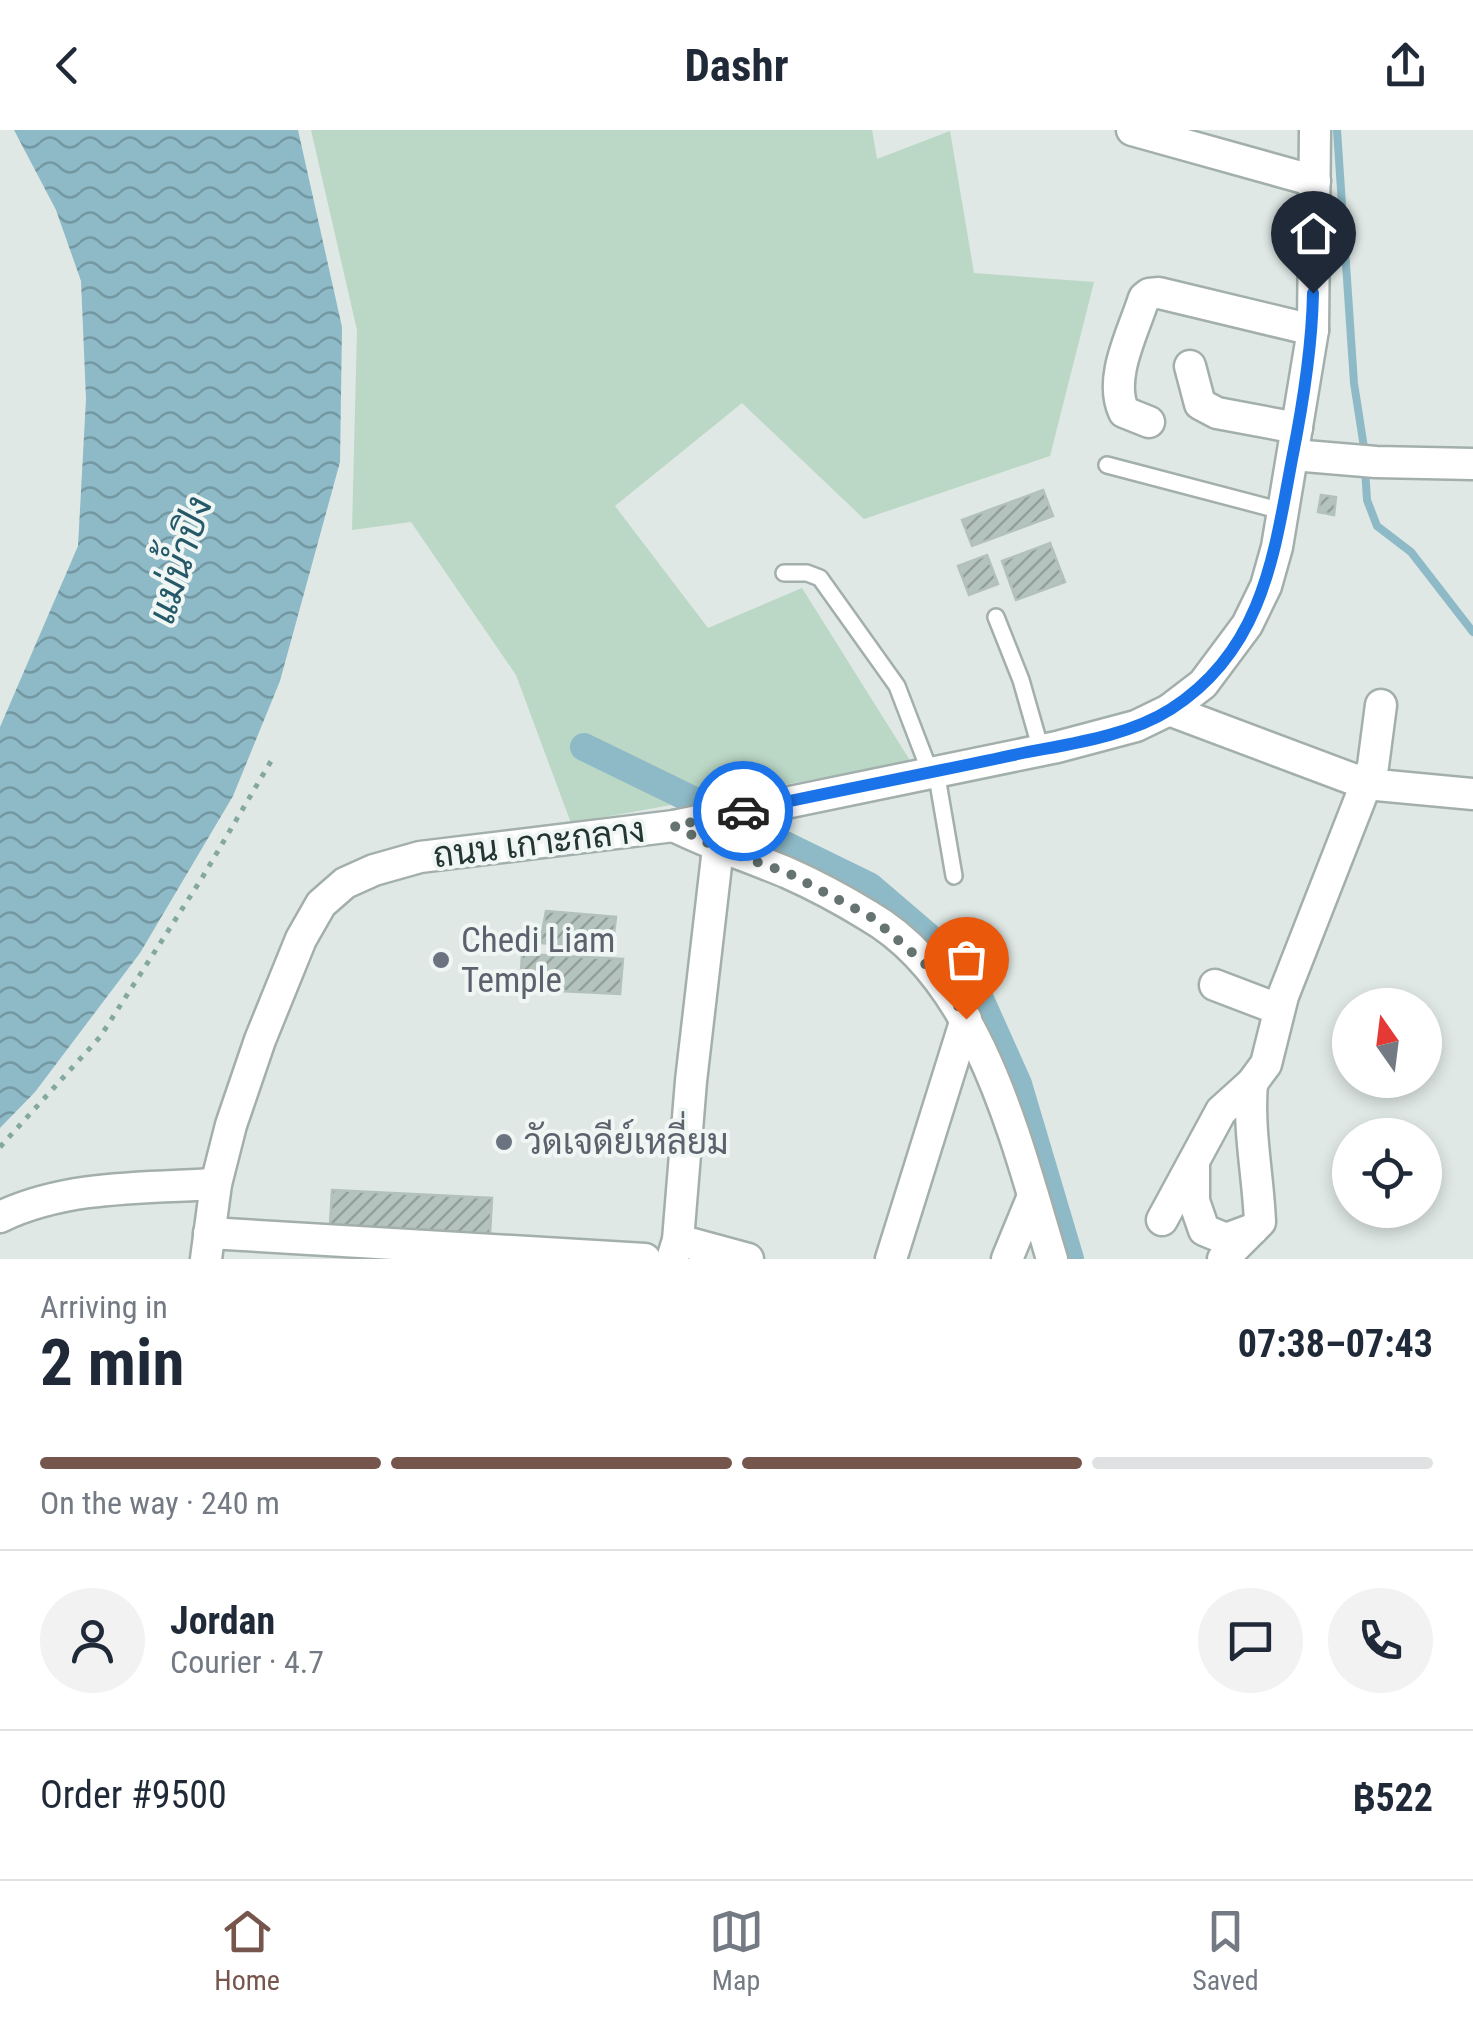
<!DOCTYPE html>
<html lang="en">
<head>
<meta charset="utf-8">
<style>
	:root { --surface:#fff; --page:#f2f2f3; --text:#1f2937; --muted:#747a83; --line:#e0e1e3; --accent:#76564c }
	body { margin:0; font-family:"Roboto Condensed",Sarabun,sans-serif; background:var(--page); color:var(--text); height:100vh; display:flex; flex-direction:column; font-size:38px; white-space:nowrap }
	* { box-sizing:border-box; margin:0 }
	p { font-size:32px; color:var(--muted) }
	.icon { flex:none; width:55px; height:55px; fill:none; stroke:currentColor; stroke-width:2; stroke-linecap:round; stroke-linejoin:round }
	.map { position:relative; height:1129px; overflow:hidden }
	.panel { display:flex; flex-direction:column; background:var(--surface); flex:1 }
	.panel>* { flex:none }
	.needle { width:65px; rotate:346deg }
	.controls { position:absolute; left:1332px; top:858px; display:grid; gap:20px }
	.controls a { display:grid; place-items:center; width:110px; height:110px; border-radius:50%; background:var(--surface); box-shadow:0 5px 15px #0003; font-size:50px }
	.pin { position:absolute; display:grid; place-items:center; width:85px; height:85px; color:#fff; margin:-102px -42px; border-radius:50% 50% 50% 0; rotate:-45deg; box-shadow:0 0 10px #0007 }
	.pin .icon { rotate:45deg }
	.courier { position:absolute; display:grid; place-items:center; width:100px; height:100px; margin:-50px; border:8px solid #1a73e8; border-radius:50%; background:#fff; color:#222; box-shadow:0 2px 12px #0007 }
	.head em { font-style:normal; font-weight:700 }
	.head div { display:flex; flex-direction:column-reverse }
	.head { display:flex; align-items:center; justify-content:space-between; height:170px; padding:0 40px }
	h1 { font-size:65px; font-weight:700; line-height:75px }
	.bar { display:grid; grid-template-columns:repeat(4,1fr); gap:15px 10px; align-content:center; height:120px; padding:0 40px }
	.bar i { height:12px; border-radius:8px; background:var(--line) }
	.bar .on { background:var(--accent) }
	.bar p { grid-column:span 4 }
	.line { display:flex; align-items:center; gap:25px; padding:0 40px; border-top:2px solid var(--line) }
	.line div { flex:1 }
	.round { display:grid; place-items:center; flex:none; width:105px; height:105px; border-radius:52px; background:var(--page) }
	header { display:flex; justify-content:space-between; align-items:center; height:130px; padding:0 40px; background:var(--surface); font-size:45px; font-weight:700 }
	.tab-bar { display:flex; justify-content:space-around; align-items:center; height:140px; border-top:2px solid var(--line); background:var(--surface); font-size:28px; color:var(--muted) }
	.tab-bar a { display:grid; justify-items:center; gap:5px }
	.tab-bar .on { color:var(--accent) }
	.map>svg:first-child { display:block }
</style>
</head>
<body>
<header><svg class="icon" aria-label="back" viewBox="0 0 24 24"><path d="M15 5l-7 7 7 7"/></svg>Dashr<svg class="icon" aria-label="share" viewBox="0 0 24 24"><path d="M12 15V3M7 8l5-5 5 5M5 13v7h14v-7"/></svg></header>
<div class="map">
<svg width="1473" height="1129" viewBox="0 0 1473 1129">
	<defs>
		<pattern id="water-waves" width="16" height="10" patternUnits="userSpaceOnUse" patternTransform="scale(2.5)"><rect width="16" height="10" fill="#8ebac7"/><path d="M0 5q4-4 8 0t8 0" fill="none" stroke="#7498a2"/></pattern>
		<pattern id="building-hatch" width="6" height="6" patternUnits="userSpaceOnUse" patternTransform="scale(2.5)"><rect width="6" height="6" fill="#b5c3be"/><path d="M-1 1l2-2M0 6l6-6M5 7l2-2" fill="none" stroke="#939f9b"/></pattern>
	</defs>
	<rect width="100%" height="100%" fill="#dfe8e5"/>
	<polygon fill="#bbd7c5" points="311,0 872,0 877,29 950,1 974,143 1094,152 1050,326 864,389 742,273 615,376 708,498 802,458 911,632 571,693 516,545 411,392 352,400 357,200"/>
	<polygon fill="url(#water-waves)" points="14,0 298,0 342,197 340,332 280,551 233,666 140,823 35,962 0,998 0,597 78,416 86,269 81,151 56,80"/>
	<g fill="none" stroke-linecap="round" stroke-linejoin="round">
		<g stroke="#8ebac7" stroke-width="8">
			<polyline points="1337,0 1354,253 1365,324"/>
			<polyline points="1365,338 1367,370 1377,396 1411,422 1473,502"/>
		</g>
		<polyline stroke="#8ebac7" stroke-width="28" points="584,617 869,756 967,840 1018,954 1070,1129"/>
	</g>
	<g fill="url(#building-hatch)" stroke="#b3c1bc" stroke-width="2.5">
		<polygon points="1043,360 1053,386 972,416 962,390"/>
		<polygon points="1321,365 1336,367 1334,385 1318,382"/>
		<polygon points="1050,413 1065,452 1016,470 1002,431"/>
		<polygon points="987,425 998,454 969,465 958,436"/>
		<polygon points="546,781 616,787 612,820 540,813"/>
		<polygon points="522,824 623,829 620,864 520,859"/>
		<polygon points="332,1060 492,1068 490,1104 330,1096"/>
	</g>
	<g fill="none" stroke-linecap="round" stroke-linejoin="round">
		<defs>
			<g id="service">
				<polyline points="1107,335 1282,381"/>
				<polyline points="784,443 807,443 820,448 897,556 930,642"/>
				<polyline points="996,487 1021,550 1041,620"/>
				<polyline points="936,641 954,746"/>
			</g>
			<g id="minor">
				<polyline points="1132,0 1315,51"/>
				<polyline points="1190,236 1200,274 1217,283 1297,298"/>
				<path d="M1149,292L1124,282C1108,248 1133,203 1144,168L1149,164L1159,163L1313,200"/>
				<polyline points="1293,325 1376,332 1473,334"/>
				<polyline points="1169,580 1366,654 1473,664"/>
				<path d="M674,696C712,715 750,727 788,743C815,755 843,770 869,786C980,850 1017,1014 1052,1129"/>
				<polyline points="1215,855 1278,879"/>
				<polyline points="1194,1032 1194,1071 1204,1100 1226,1109 1253,1099"/>
				<path d="M0,1087C66,1055 145,1058 216,1054"/>
				<polyline points="1162,1090 1221,981 1252,953 1266,934 1283,866 1373,636 1381,575"/>
				<polyline points="209,1103 645,1129"/>
				<polyline points="678,1110 748,1129"/>
				<polyline points="672,1129 678,1110 691,951 718,718"/>
				<polyline points="891,1129 966,889"/>
				<polyline points="1007,1129 1033,1066"/>
				<path d="M1223,1129L1260,1092C1258,1044 1248,1001 1252,953"/>
			</g>
			<polyline id="tertiary" points="206,1129 216,1054 231,995 260,910 301,809 321,774 345,753 374,740 420,727 674,696 1057,617 1136,596 1169,580 1203,554 1247,495 1266,456 1277,417 1313,200 1315,0"/>
		</defs>
		<use href="#service" stroke="#a3afac" stroke-width="20"/>
		<use href="#minor" stroke="#a3afac" stroke-width="35"/>
		<use href="#tertiary" stroke="#a3afac" stroke-width="35"/>
		<polyline stroke="#84a8a0" stroke-width="5" stroke-dasharray="5 8" stroke-linecap="butt" points="0,1017 100,907 202,748 274,626"/>
		<use href="#service" stroke="#fff" stroke-width="15"/>
		<use href="#minor" stroke="#fff" stroke-width="30"/>
		<use href="#tertiary" stroke="#fff" stroke-width="30"/>
	</g>
	<g fill="none" stroke-linecap="round" stroke-linejoin="round">
		<polyline stroke="#657471" stroke-width="10" stroke-dasharray="0 18" points="743,681 674,696 718,718 788,743 873,788 941,848 966,889"/>
		<path stroke="#1a73e8" stroke-width="12" d="M743,681C834,661 926,644 1018,624C1068,614 1127,607 1171,579C1262,521 1274,426 1292,329C1303,274 1312,218 1313,163"/>
	</g>
	<g fill="#6b7280" stroke="#eff6f3" stroke-width="4">
		<circle cx="441" cy="830" r="10"/>
		<circle cx="504" cy="1012" r="10"/>
	</g>
	<g text-anchor="middle" dominant-baseline="central" stroke-width="8" stroke-linejoin="round" paint-order="stroke">
		<g font-size="35" fill="#233633" stroke="#eff6f3">
			<text transform="translate(539 713) rotate(-7)">ถนน เกาะกลาง</text>
		</g>
		<g font-size="35" fill="#5b616d" stroke="#eff6f3" text-anchor="start">
			<text x="461" y="810">Chedi Liam<tspan x="461" dy="40">Temple</tspan></text>
			<text x="524" y="1012">วัดเจดีย์เหลี่ยม</text>
		</g>
		<g font-size="38" font-style="italic" fill="#25596a" stroke="#eff6f3">
			<text transform="translate(180 430) rotate(-72)">แม่น้ำปิง</text>
		</g>
	</g>
</svg>
<div class="controls">
<a><svg class="needle" viewBox="-14 -14 28 28"><path d="M0-13l5 13h-10z" fill="#e53935"/><path d="M0 13l5-13h-10z" fill="#747a83"/></svg></a>
<a><svg class="icon" aria-label="locate" viewBox="0 0 24 24"><circle cx="12" cy="12" r="6"/><path d="M12 2v4M12 18v4M2 12h4M18 12h4"/></svg></a>
</div>
<div class="pin" style="left:966px;top:889px;background:#ea580c"><svg class="icon" aria-label="bag" viewBox="0 0 24 24"><path d="M5 8h14l-1 12H6zM9 8a3 3 0 0 1 6 0"/></svg></div>
<div class="pin" style="left:1313px;top:163px;background:#1f2937"><svg class="icon" aria-label="home" viewBox="0 0 24 24"><path d="M3 11l9-7 9 7M6 9v11h12V9"/></svg></div>
<div class="courier" style="left:743px;top:681px"><svg class="icon" aria-label="car" viewBox="0 0 24 24"><path d="M5 17H2v-5l4-1 3-4h7l3 4 3 1v5h-3M9 17h6M6 11h13"/><circle cx="7" cy="17" r="2"/><circle cx="17" cy="17" r="2"/></svg></div>
</div>
<section class="panel">
<div class="head"><div><h1>2 min</h1><p>Arriving in</p></div><em>07:38–07:43</em></div>
<div class="bar"><i class="on"></i><i class="on"></i><i class="on"></i><i></i><p>On the way · 240 m</p></div>
<div class="line" style="height:180px"><a class="round"><svg class="icon" aria-label="person" viewBox="0 0 24 24"><circle cx="12" cy="8" r="4"/><path d="M4 21q1-7 8-7t8 7"/></svg></a><div><b>Jordan</b><p>Courier · 4.7</p></div><a class="round"><svg class="icon" aria-label="chat" viewBox="0 0 24 24"><path d="M4 5h16v11H9l-5 4z"/></svg></a><a class="round"><svg class="icon" aria-label="phone" viewBox="0 0 24 24"><path d="M5 4h4l2 5-3 2q2 4 5 5l2-3 5 2v4C11 20 4 13 5 4z"/></svg></a></div>
<div class="line" style="height:130px"><div>Order #9500</div><b>฿522</b></div>
</section>
<nav class="tab-bar">
<a class="on"><svg class="icon" aria-label="home" viewBox="0 0 24 24"><path d="M3 11l9-7 9 7M6 9v11h12V9"/></svg>Home</a>
<a><svg class="icon" aria-label="map" viewBox="0 0 24 24"><path d="M3 6l6-2 6 2 6-2v14l-6 2-6-2-6 2zM9 4v14M15 6v14"/></svg>Map</a>
<a><svg class="icon" aria-label="saved" viewBox="0 0 24 24"><path d="M7 4h10v16l-5-4-5 4z"/></svg>Saved</a>
</nav>
</body>
</html>
